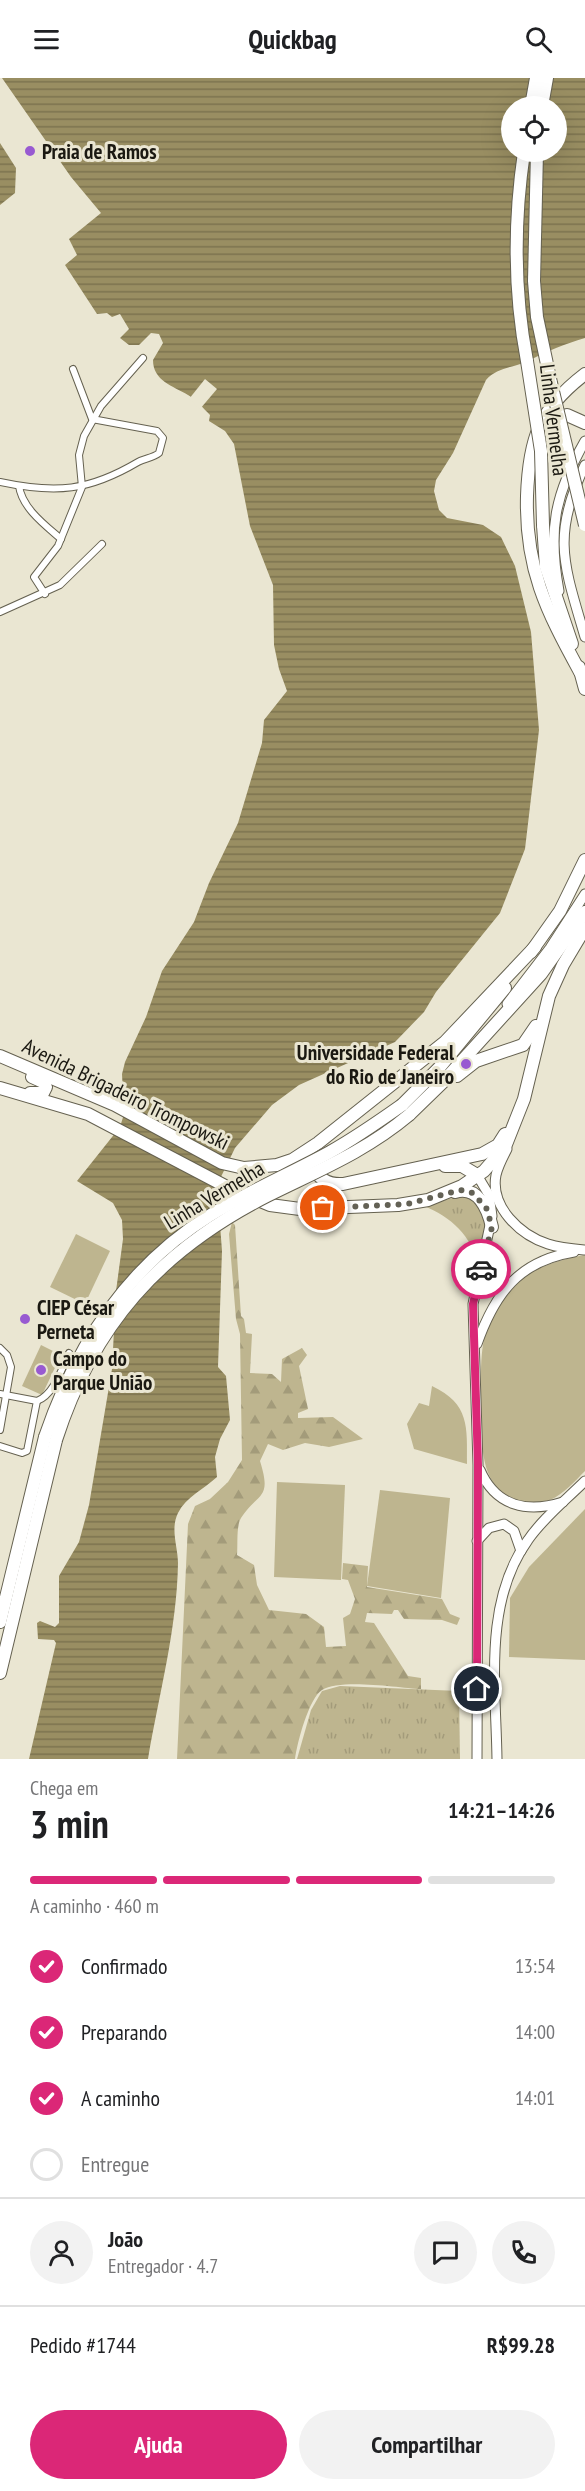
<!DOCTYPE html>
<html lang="pt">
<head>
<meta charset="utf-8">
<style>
	:root { --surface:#fff; --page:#f2f2f2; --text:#202124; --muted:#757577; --line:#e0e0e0; --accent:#db2777 }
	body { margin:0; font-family:"PT Sans Narrow",sans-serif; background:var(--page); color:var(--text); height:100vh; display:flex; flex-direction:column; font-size:22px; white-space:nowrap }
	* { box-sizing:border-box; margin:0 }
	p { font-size:20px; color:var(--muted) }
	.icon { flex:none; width:33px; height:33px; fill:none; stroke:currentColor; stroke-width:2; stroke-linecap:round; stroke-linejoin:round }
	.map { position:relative; height:1681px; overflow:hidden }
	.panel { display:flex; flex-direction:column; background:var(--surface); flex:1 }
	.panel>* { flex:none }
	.fabs { position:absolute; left:501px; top:18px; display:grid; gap:12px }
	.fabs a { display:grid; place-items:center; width:66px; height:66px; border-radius:50%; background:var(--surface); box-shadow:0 6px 24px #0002; font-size:30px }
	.pin { position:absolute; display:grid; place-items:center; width:51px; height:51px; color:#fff; margin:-26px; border:3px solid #fff; border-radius:50%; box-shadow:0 2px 6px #0007 }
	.courier { position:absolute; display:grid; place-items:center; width:60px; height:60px; margin:-30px; border:4px solid #db2777; border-radius:50%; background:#fff; color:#222; box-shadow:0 2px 8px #0007 }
	.overview em { font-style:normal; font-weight:700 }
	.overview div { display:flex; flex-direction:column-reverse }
	.overview { display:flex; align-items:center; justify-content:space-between; height:102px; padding:0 30px }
	h1 { font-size:39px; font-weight:700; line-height:45px }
	.bar { display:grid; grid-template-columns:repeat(4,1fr); gap:9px 6px; align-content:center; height:72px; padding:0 30px }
	.bar i { height:8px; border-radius:4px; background:var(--line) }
	.bar .current { background:var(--accent) }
	.bar p { grid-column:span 4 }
	.line { display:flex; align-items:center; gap:15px; padding:0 30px; border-top:2px solid var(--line) }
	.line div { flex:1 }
	.round { display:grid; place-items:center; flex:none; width:63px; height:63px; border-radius:32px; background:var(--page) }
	ol { padding:0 30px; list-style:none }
	li { display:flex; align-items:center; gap:18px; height:66px }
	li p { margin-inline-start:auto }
	li .icon { padding:6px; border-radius:50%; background:var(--accent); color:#fff; stroke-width:4 }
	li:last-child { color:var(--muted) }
	li i { width:33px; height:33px; border:3px solid var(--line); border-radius:50% }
	.cta { display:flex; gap:12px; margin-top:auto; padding:12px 30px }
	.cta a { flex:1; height:69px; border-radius:36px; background:var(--accent); color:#fff; font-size:24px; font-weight:700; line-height:69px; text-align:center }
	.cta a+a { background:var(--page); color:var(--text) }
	header { display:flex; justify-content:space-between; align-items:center; height:78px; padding:0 30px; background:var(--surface); font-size:27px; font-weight:700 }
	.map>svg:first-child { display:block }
</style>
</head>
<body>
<header><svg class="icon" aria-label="menu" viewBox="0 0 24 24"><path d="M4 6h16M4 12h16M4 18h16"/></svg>Quickbag<svg class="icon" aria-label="search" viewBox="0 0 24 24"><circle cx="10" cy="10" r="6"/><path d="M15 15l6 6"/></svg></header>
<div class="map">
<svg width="585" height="1681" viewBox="0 0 585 1681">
	<defs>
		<pattern id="grass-tufts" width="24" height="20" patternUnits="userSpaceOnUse" patternTransform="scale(1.5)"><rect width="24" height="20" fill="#beb58f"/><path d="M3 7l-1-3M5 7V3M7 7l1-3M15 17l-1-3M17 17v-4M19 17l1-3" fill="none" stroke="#a39b7a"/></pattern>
		<pattern id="forest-firs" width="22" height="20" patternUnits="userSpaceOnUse" patternTransform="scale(1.5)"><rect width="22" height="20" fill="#beb58f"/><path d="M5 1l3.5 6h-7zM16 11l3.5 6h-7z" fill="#a39b7a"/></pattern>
		<pattern id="water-rules" width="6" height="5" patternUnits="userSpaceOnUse" patternTransform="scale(1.5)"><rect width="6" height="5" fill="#998e62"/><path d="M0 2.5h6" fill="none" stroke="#7c734f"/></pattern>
	</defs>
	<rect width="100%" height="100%" fill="#eae6d2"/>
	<g fill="url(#grass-tufts)">
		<path d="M467,1116C494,1142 485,1154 478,1187C472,1158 451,1139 424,1128Z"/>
		<polygon points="340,1608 459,1613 460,1681 297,1681 311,1632 322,1613"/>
	</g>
	<path fill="url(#forest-firs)" d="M232,1144L235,1147L241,1238L244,1241L246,1255L252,1256L250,1295L272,1296L281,1304L282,1281L302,1270L307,1277L299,1288L308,1331L298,1335V1340L333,1339L363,1361L329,1369L305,1365L283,1372L268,1366L260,1383C272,1422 259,1413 241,1440C236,1448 238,1467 237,1477L254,1487L257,1507L269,1532L306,1536L324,1549L326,1569L346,1568L343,1540L350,1536L355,1521L348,1502L342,1501L343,1485L368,1488L367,1509L442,1521L450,1536L460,1540L457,1547L442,1542L404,1541L398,1532H394L392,1536L367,1535L365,1544L374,1545L408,1598L421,1600V1611C399,1610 341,1600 322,1612C309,1620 297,1665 295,1681H177L188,1446L195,1428L210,1421L228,1404L242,1382L240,1256L236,1241L229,1156Z"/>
	<g fill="#beb58f">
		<polygon points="76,1156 110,1173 85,1226 50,1209"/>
		<path d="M585,1177V1393C575,1403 564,1416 550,1422C523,1434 494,1417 486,1389C480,1366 481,1341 481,1317C481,1296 480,1273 486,1254C493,1235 506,1213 522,1201C540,1187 563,1181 585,1177Z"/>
		<polygon points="41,1267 61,1277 42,1317 22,1308"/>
		<path d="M432,1308C470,1326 467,1349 467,1386L414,1371L407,1346L419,1325L429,1328Z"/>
		<polygon points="277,1404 345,1407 341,1502 274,1499"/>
		<polygon points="380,1412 450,1420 441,1520 367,1508"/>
		<polygon points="585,1431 585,1582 509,1579 510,1520 529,1489"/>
	</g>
	<g fill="url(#water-rules)" fill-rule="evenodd">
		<path d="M2,0H585V260C565,266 547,273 528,283C513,290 497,289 486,302L453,375L436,402L434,413L439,432L447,440L483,447L501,459L515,488L531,554L539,652L525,771L500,835L436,914L424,934L395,964L299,1007L272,1027L235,1070L217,1107L222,1173L218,1289L226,1298L230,1342L220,1361L215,1379L217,1399C204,1411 186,1419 178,1435C170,1451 178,1469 178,1485C177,1551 159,1616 148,1681H29L56,1565L54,1562L38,1561L37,1545L40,1543L55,1549L59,1545V1498L79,1464L89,1427L112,1291L116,1213L123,1161L122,1142L113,1125L77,1103L120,1049L124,1036L122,996L125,984L146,939L162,893L194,844L209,805L238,745L262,665L264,642L287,613L279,591L274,567L273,507L250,448L234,366L225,353L209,343L210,337C203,330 197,322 188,317C173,308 153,303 153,282L163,265L159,256L151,255L139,267H129L120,260L129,251L120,236L112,239L107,235L97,236L65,187L77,177L69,161L101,135L71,99ZM512,28H556V74H512Z"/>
		<polygon points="0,65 16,90 15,115 0,127"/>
	</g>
	<polygon fill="#eae6d2" points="205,301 217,311 200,331 189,321"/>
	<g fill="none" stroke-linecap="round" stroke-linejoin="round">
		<defs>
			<g id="street">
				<path d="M0,404C56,416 89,413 138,384C145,380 153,380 159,375L163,360L157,353L92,341L73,291"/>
				<path d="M19,408C22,430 45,447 61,461"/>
				<polyline points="45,516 34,499 58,468 82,409 79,377 84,358 101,328 143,280"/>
				<polyline points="0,534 60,507 102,466"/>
				<polyline points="0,1270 7,1277 11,1289 0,1352"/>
				<polyline points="0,1316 37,1323"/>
				<path d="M37,1323C54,1317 62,1290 69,1275"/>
				<polyline points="0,1368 22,1375 27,1373 37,1323"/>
			</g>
			<g id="secondary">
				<path d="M585,387C551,458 564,487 585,559"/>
				<path d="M559,513C548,453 554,417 585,363"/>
				<polyline points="507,926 550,870 585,816"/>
				<path d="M507,1071C503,1079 498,1088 496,1097C490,1129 520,1157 548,1166C560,1170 573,1171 585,1172"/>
				<path d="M477,1266C495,1215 519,1183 574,1174"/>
				<path d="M480,1392C496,1429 528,1435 563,1424"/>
				<polyline points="477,1463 489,1450 504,1446 514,1453 521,1473"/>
				<polyline points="477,1681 478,1387 473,1226 492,1138 489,1117 477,1097"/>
				<path d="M497,1681C496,1609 483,1524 528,1462C543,1440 566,1422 585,1403"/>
			</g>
			<g id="highway">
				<polyline points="531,28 536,0"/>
				<polyline points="542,28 547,0"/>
				<path d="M524,74C514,142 514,215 527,283"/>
				<polyline points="537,74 534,203 537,239 551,305"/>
				<polyline points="550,341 567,337 585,345"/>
				<polyline points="543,447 546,489 572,566"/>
				<polyline points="579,589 585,611"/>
				<path d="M580,594C546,532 525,490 527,418C529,361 539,331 585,296"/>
				<polyline points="531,874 560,833 585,782"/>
				<polyline points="0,978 115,1027 222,1085 244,1090 277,1087 292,1082 318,1065 445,964 535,869"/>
				<polyline points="457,998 476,983 523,967 536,948"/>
				<polyline points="0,1010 88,1036 227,1109 270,1127 300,1131 398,1127 428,1122 462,1108 484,1093 505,1069 524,1021 549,918 563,887 585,850"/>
				<polyline points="30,1015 43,1015 46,1009 43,1004 32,999"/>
				<polyline points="402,1027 439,990 505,910"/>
				<polyline points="409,1037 442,1005 541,896 585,834"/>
				<path d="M314,1086C316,1101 329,1107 343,1106L482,1076L498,1067L505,1056"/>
				<polyline points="445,1088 462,1088 477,1097"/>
				<path d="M455,1114C478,1107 488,1131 492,1149"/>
				<polyline points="0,1544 45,1359"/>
				<polyline points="0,1595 56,1362"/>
			</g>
		</defs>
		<use href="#street" stroke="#656150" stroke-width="8"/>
		<use href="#secondary" stroke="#656150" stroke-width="11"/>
		<use href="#highway" stroke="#656150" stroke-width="14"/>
		<use href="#street" stroke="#fff" stroke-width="6"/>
		<use href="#secondary" stroke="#fff" stroke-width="9"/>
		<use href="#highway" stroke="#fff" stroke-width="12"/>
		<defs>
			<g id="highway-bridge">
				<polyline points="527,283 541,373 543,447"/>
				<polyline points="551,305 585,447"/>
				<path d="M45,1359C76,1268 126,1190 209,1138C247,1114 290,1096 330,1074C355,1060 378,1044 402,1027"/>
				<path d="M56,1362C93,1247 159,1173 267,1118C317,1093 365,1074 409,1037"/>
			</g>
		</defs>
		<use href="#highway-bridge" stroke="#656150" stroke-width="14" stroke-linecap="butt"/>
		<use href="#highway-bridge" stroke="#fff" stroke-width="12"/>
	</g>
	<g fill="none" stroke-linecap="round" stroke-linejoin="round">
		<polyline stroke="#636155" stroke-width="6" stroke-dasharray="0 10.8" points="323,1130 407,1126 460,1112 471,1114 486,1129 492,1149 481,1191"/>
		<polyline stroke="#db2777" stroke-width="8" points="477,1611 478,1387 473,1226 481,1191"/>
	</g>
	<g fill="#985ad1" stroke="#eae6d2" stroke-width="2">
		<circle cx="30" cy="73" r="6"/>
		<circle cx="466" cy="986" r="6"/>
		<circle cx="25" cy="1241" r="6"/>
		<circle cx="41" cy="1292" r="6"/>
	</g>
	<g text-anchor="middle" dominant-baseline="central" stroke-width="6" stroke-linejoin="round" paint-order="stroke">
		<g font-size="21" font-weight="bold" fill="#1b1912" stroke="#eae6d2" text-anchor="start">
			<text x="42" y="73">Praia de Ramos</text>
			<text x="454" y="974" text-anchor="end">Universidade Federal<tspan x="454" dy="24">do Rio de Janeiro</tspan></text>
			<text x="37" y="1229">CIEP César<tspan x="37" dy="24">Perneta</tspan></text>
			<text x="53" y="1280">Campo do<tspan x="53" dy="24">Parque União</tspan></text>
		</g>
		<g font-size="21" fill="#1b1912" stroke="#eae6d2">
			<text transform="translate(554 342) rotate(83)">Linha Vermelha</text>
			<text transform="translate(126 1016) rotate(26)">Avenida Brigadeiro Trompowski</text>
			<text transform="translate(214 1117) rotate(-31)">Linha Vermelha</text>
		</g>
	</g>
</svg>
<div class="fabs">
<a><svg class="icon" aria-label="locate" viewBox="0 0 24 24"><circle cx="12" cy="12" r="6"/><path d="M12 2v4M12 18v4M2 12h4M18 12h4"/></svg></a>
</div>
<div class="pin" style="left:323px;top:1130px;background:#ea580c"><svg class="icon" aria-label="bag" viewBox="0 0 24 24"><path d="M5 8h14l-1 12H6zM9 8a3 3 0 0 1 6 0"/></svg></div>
<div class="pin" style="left:477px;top:1611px;background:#1f2937"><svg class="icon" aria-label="home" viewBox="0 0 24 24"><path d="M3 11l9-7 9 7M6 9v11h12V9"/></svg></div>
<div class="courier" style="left:481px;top:1191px"><svg class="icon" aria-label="car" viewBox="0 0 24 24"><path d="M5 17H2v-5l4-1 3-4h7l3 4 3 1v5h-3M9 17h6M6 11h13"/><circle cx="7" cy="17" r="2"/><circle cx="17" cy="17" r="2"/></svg></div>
</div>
<section class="panel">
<div class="overview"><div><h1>3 min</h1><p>Chega em</p></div><em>14:21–14:26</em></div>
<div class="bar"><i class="current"></i><i class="current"></i><i class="current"></i><i></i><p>A caminho · 460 m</p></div>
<ol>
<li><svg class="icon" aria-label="check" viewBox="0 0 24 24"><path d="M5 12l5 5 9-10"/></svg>Confirmado<p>13:54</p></li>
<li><svg class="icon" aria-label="check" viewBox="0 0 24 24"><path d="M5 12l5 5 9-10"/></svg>Preparando<p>14:00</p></li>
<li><svg class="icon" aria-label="check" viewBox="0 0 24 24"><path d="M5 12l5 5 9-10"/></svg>A caminho<p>14:01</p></li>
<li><i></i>Entregue</li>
</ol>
<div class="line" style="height:108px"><a class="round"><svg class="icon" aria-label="person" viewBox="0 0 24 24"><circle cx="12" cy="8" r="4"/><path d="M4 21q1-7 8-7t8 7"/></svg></a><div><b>João</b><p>Entregador · 4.7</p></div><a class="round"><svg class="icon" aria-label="chat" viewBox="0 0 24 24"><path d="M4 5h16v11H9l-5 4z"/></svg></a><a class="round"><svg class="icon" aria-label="phone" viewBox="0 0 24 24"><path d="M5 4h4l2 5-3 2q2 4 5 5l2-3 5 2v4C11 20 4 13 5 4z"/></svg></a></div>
<div class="line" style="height:78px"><div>Pedido #1744</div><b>R$99.28</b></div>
<div class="cta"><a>Ajuda</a><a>Compartilhar</a></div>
</section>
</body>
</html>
